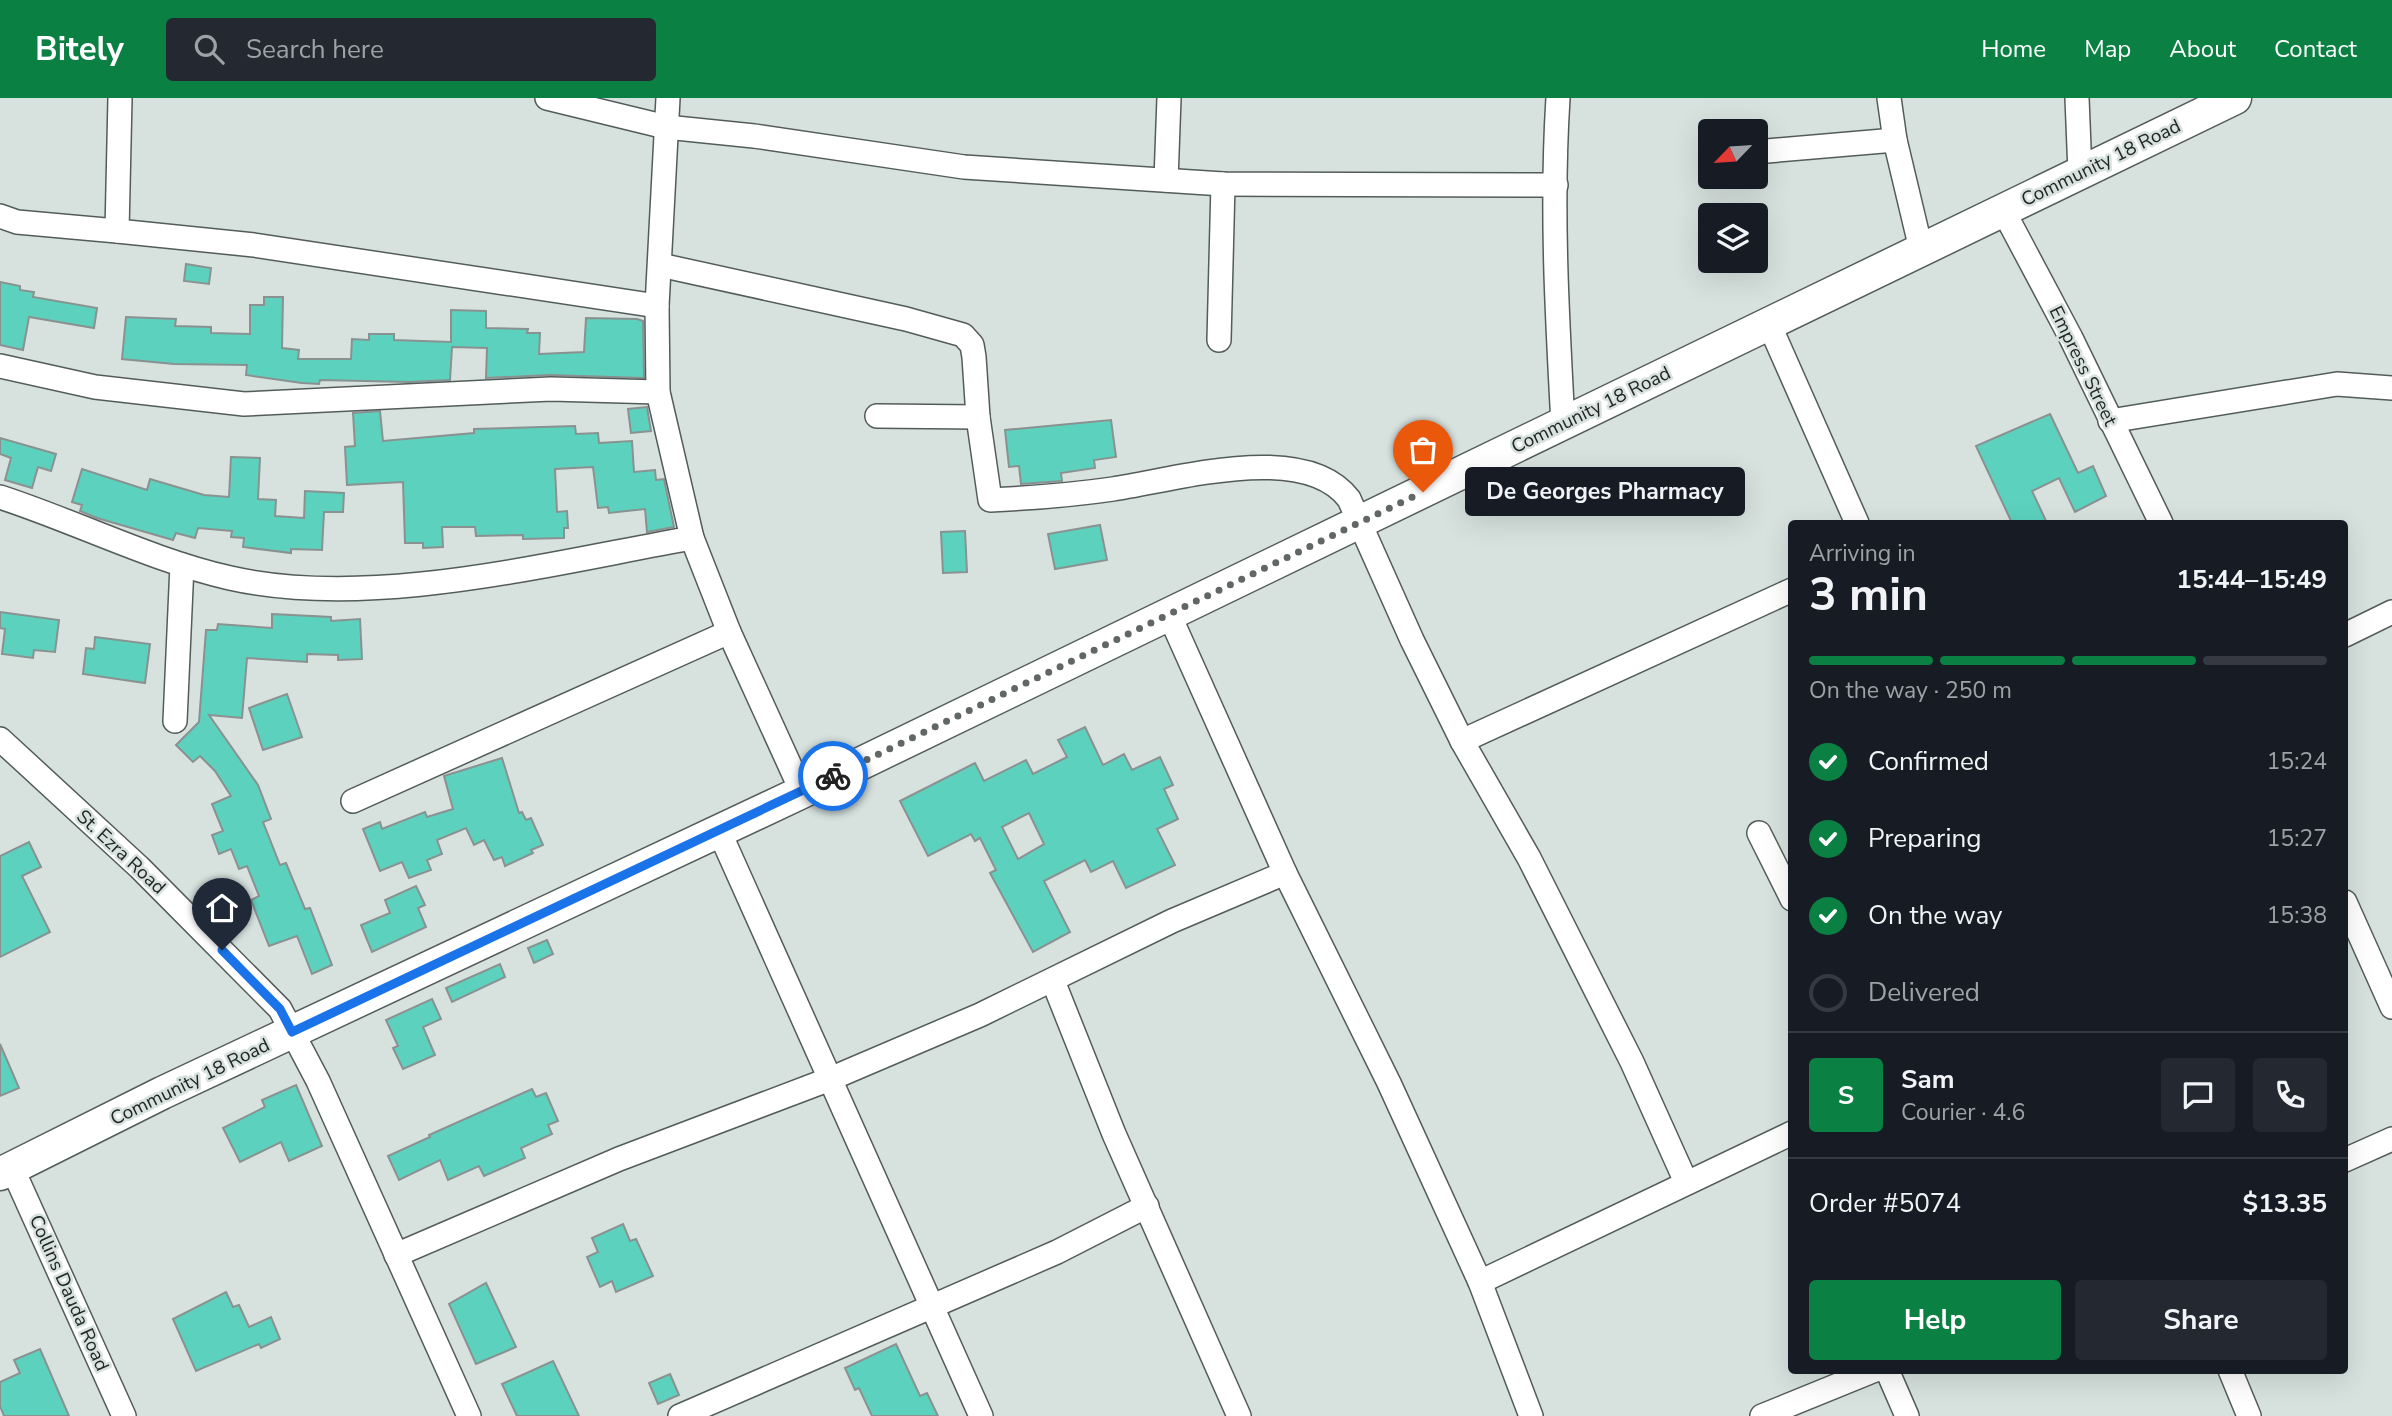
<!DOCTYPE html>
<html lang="en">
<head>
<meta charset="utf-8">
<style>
	:root { --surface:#171b24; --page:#242831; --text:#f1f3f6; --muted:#9ea1a6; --line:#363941; --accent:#0b8043 }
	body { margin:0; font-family:"Nunito Sans",sans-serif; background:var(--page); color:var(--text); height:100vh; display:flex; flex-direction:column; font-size:26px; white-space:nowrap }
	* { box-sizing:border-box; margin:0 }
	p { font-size:23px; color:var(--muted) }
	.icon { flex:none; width:38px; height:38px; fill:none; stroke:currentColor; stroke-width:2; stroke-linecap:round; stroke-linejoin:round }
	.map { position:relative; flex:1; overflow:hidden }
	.drawer { position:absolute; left:1788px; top:422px; width:560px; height:854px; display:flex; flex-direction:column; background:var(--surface); border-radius:7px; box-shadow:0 7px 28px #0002 }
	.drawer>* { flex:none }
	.needle { width:46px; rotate:245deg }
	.fabs { position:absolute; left:1698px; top:21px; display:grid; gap:14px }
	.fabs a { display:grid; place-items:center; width:70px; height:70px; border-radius:7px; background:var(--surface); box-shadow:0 7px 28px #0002; font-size:35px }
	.pin { position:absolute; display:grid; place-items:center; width:60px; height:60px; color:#fff; margin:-72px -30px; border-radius:50% 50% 50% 0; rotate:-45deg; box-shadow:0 0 7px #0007 }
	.pin .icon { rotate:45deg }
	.courier { position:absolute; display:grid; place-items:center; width:70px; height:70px; margin:-35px; border:5px solid #1a73e8; border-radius:50%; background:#fff; color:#222; box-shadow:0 2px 9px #0007 }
	.bubble { position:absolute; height:49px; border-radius:7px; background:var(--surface); box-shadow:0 7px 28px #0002; font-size:23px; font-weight:700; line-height:49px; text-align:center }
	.summary em { font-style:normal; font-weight:700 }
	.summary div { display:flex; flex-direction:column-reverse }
	.summary { display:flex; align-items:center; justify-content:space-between; height:119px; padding:0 21px }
	h1 { font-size:46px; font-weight:700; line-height:52px }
	.bar { display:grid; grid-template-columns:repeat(4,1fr); gap:10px 7px; align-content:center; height:84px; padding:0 21px }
	.bar i { height:9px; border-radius:5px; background:var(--line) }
	.bar .selected { background:var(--accent) }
	.bar p { grid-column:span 4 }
	.line { display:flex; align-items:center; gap:18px; padding:0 21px; border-top:2px solid var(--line) }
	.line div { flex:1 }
	.round { display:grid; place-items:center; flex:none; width:74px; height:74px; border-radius:7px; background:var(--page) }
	ol { padding:0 21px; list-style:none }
	li { display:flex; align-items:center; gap:21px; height:77px }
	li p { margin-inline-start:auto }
	li .icon { padding:7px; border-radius:50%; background:var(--accent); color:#fff; stroke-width:4 }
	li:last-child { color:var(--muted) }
	li i { width:38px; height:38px; border:4px solid var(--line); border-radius:50% }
	.primary-button { display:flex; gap:14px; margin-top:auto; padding:14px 21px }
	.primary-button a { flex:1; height:80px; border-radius:7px; background:var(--accent); color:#fff; font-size:28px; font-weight:700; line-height:80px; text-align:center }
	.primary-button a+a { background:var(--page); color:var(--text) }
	header { display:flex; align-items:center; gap:42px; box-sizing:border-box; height:98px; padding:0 35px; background:var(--accent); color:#fff }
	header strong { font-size:33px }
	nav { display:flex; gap:38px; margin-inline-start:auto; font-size:24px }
	.search { width:490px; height:63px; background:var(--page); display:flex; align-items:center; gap:18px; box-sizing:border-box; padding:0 24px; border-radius:7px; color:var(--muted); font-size:26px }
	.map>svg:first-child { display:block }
</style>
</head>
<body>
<header>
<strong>Bitely</strong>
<div class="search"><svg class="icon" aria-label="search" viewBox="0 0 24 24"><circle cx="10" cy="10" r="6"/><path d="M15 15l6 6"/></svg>Search here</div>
<nav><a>Home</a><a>Map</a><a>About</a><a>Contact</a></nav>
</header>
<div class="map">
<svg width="2392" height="1318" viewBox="0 0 2392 1318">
	<rect width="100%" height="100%" fill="#d7e2df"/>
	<g fill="#5cd2be" stroke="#899290" stroke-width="2" fill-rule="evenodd">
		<polygon points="186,166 211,170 209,186 184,183"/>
		<polygon points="0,184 20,188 20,192 34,194 33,199 97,210 94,230 29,219 23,252 0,247"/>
		<polygon points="264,199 283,199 282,250 299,252 298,261 351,261 352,241 369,242 369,236 394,236 394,242 451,244 451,212 486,213 486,230 528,231 527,235 540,235 539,256 584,254 586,220 637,221 643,223 644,280 550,277 486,280 487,250 452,249 450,282 409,284 320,282 319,286 302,285 246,277 247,267 174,266 122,261 126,219 176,221 175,228 211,229 211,235 250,236 250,207 264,207"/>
		<polygon points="647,309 651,333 631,335 628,311"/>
		<polygon points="380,313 383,343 474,335 474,331 575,328 576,336 598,335 599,345 632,343 634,374 655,372 656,382 664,381 674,429 647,434 645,411 609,415 608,409 598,410 593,369 555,371 557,414 567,413 568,430 564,430 564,440 523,441 523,437 476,438 475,429 442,429 443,449 423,450 423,445 405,445 403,384 347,387 345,349 355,348 353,315"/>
		<polygon points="2050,316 2078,375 2093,368 2106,398 2075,414 2059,380 2032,393 2047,425 2012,425 1976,348"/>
		<polygon points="1111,322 1116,359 1094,362 1095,370 1061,375 1062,383 1021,386 1019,368 1009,369 1005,332"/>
		<polygon points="0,340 56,356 51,373 38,369 32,390 5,382 11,360 0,356"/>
		<polygon points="231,359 260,360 258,401 276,402 275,418 304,420 305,393 344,395 343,414 324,414 322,452 291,451 291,455 243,449 244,440 231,439 232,433 198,430 195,440 176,435 173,442 97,420 80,413 82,407 72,404 82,371 147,392 150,381 204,397 229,399"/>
		<polygon points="1100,427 1107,462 1055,471 1048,436"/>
		<polygon points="965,433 967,474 943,475 941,434"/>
		<polygon points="0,514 59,522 55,554 34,552 33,560 2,556 5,531 0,530"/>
		<polygon points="272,516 331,519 331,523 360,521 362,561 338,562 338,557 307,556 307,564 247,560 242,620 209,617 258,687 271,721 263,724 280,767 286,765 305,811 310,810 332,867 312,876 297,838 269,848 251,802 259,798 247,768 239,771 231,751 219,756 212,737 223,733 212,706 231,698 215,673 200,658 193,664 176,647 199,624 206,532 217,532 218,526 272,530"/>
		<polygon points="95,539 150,546 145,585 83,576 86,550 94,551"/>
		<polygon points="287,596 302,639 263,652 249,610"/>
		<path d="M1085,629L1103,667L1124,656L1132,672L1160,659L1173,687L1164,691L1178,721L1157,731L1175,767L1126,790L1113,763L1091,774L1085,762L1044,783L1070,834L1033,854L990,775L996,772L980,740L975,743L971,736L928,758L900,703L975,665L984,683L1026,662L1033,676L1067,659L1058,642ZM1029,715L1044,746L1018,761L1002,729Z"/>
		<polygon points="502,660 519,715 522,714 526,722 531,720 543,747 531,752 533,755 505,768 502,759 494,762 484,742 474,747 466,730 437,742 442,756 427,762 431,772 409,780 402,764 380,773 363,731 380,724 382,731 425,714 427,719 453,711 444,678"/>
		<polygon points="29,744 41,769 22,778 50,834 0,859 0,758"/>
		<polygon points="416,788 425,807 418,810 426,829 372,854 361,827 390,815 385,802"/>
		<polygon points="547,842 553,856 534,865 528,850"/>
		<polygon points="500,866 505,879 452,904 446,890"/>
		<polygon points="432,901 441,921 423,929 435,957 403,971 393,950 398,948 386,922"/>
		<polygon points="0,946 19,990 0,998"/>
		<polygon points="296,987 322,1048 289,1063 281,1044 240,1064 223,1030 265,1009 262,1002"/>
		<polygon points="532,991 536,999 546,995 558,1023 548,1027 552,1036 521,1050 525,1060 484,1078 479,1068 448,1082 440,1062 399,1082 388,1058 430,1039 429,1037"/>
		<polygon points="623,1126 630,1143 636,1141 653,1178 616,1194 612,1183 600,1189 587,1159 598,1154 592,1140"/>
		<polygon points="486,1185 516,1249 476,1266 449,1206"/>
		<polygon points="226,1194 233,1209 239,1207 249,1229 271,1219 280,1241 261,1250 259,1246 196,1273 173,1221"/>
		<polygon points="896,1246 920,1298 927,1295 938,1318 872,1318 859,1290 855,1292 845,1270"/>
		<polygon points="40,1251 69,1318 4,1318 0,1308 0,1284 20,1275 14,1262"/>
		<polygon points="553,1263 579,1318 517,1318 502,1286"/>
		<polygon points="670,1276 679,1297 658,1306 649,1285"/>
	</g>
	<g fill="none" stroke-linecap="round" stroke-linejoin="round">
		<defs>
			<g id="street">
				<polyline points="120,0 117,133 254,147 657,208"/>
				<polyline points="547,0 666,29 754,38 964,69 1223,86 1556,87"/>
				<polyline points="668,0 657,208 658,294 692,440 729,534 802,694"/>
				<path d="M1558,0C1551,108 1557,217 1563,326"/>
				<polyline points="1889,0 1895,42 1921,151"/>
				<polyline points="2077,0 2080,75"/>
				<polyline points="1755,54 1895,42"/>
				<polyline points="1166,82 1169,0"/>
				<polyline points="2003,112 2071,240 2161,425"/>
				<polyline points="0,118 17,124 117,133"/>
				<path d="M660,167L906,221L963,237L972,247L974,259L978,319L990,402C1031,400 1072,397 1113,391C1176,382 1304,342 1349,401L1412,542L1462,643L1529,760L1632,964L1686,1084"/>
				<polyline points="1769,226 1857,425"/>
				<polyline points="1219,242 1223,86"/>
				<polyline points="0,268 95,289 244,306 551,291 658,294"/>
				<polyline points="877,318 978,319"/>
				<polyline points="2110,323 2337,286 2392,290"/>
				<path d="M0,399C77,424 151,462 230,480C372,512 550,465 692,440"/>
				<polyline points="1168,514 1285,775 1389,985 1480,1184 1531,1318"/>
				<polyline points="2345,537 2392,514"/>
				<polyline points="175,623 182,467"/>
				<polyline points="0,641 140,770 280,911 318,983 469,1318"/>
				<polyline points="1462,643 1792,492"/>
				<polyline points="353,703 729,534"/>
				<polyline points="719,733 981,1318"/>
				<polyline points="1759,735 1792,801"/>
				<polyline points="2345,804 2392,909"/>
				<polyline points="1053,883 1114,1036 1239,1318"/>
				<polyline points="2345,1062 2392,1041"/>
				<polyline points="13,1072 124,1318"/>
				<polyline points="396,1157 619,1061 830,981 980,917 1172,823 1285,775"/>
				<polyline points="1480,1184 1792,1035"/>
				<polyline points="1887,1272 1907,1318"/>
				<polyline points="2230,1272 2249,1318"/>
				<polyline points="680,1318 1057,1154 1147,1108"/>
				<polyline points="1762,1318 1875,1272"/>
			</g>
			<polyline id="secondary" points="0,1076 162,995 802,694 2235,0"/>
		</defs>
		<use href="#street" stroke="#535c5a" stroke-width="26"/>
		<use href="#secondary" stroke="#535c5a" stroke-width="35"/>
		<use href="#street" stroke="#fff" stroke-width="23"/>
		<use href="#secondary" stroke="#fff" stroke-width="32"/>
	</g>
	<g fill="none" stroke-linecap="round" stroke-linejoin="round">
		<polyline stroke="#616765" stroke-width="7" stroke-dasharray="0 12.6" points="833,678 1423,394"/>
		<polyline stroke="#1a73e8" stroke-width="9" points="222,852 280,911 292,934 833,678"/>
	</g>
	<g text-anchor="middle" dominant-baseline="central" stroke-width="5" stroke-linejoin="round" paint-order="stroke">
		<g font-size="19" fill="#212524" stroke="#d7e2df">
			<text transform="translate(2101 65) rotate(-26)">Community 18 Road</text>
			<text transform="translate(2083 268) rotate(64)">Empress Street</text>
			<text transform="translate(1591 312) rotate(-26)">Community 18 Road</text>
			<text transform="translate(121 754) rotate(43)">St. Ezra Road</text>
			<text transform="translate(190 984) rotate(-26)">Community 18 Road</text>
			<text transform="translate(69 1195) rotate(66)">Collins Dauda Road</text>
		</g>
	</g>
</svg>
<div class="fabs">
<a><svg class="needle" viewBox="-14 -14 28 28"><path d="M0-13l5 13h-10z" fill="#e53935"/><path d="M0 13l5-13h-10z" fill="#9ea1a6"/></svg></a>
<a><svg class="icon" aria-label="layers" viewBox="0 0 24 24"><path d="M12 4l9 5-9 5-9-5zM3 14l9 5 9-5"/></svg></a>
</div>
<div class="pin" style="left:1423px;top:394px;background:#ea580c"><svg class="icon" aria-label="bag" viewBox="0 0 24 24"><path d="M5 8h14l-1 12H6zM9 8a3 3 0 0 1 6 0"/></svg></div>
<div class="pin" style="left:222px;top:852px;background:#1f2937"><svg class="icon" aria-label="home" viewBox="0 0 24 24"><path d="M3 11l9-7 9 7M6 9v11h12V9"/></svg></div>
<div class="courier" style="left:833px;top:678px"><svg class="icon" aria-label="bike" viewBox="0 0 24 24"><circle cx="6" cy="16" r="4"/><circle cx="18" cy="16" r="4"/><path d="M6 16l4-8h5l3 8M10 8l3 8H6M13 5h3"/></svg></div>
<div class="bubble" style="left:1465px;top:369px;width:280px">De Georges Pharmacy</div>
<section class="drawer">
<div class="summary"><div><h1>3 min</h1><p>Arriving in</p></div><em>15:44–15:49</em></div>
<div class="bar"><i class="selected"></i><i class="selected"></i><i class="selected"></i><i></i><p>On the way · 250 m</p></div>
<ol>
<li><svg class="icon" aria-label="check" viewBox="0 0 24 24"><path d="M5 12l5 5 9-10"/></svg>Confirmed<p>15:24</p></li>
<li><svg class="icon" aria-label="check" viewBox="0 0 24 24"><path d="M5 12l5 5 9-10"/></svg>Preparing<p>15:27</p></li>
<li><svg class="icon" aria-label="check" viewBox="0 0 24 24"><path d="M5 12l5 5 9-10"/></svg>On the way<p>15:38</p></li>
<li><i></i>Delivered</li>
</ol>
<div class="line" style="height:126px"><b class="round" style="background:var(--accent);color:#fff">S</b><div><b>Sam</b><p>Courier · 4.6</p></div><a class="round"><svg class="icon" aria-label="chat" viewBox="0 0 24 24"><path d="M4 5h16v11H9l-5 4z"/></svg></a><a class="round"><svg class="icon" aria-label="phone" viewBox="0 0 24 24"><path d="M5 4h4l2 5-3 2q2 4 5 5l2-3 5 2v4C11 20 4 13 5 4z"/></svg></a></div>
<div class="line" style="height:91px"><div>Order #5074</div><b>$13.35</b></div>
<div class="primary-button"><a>Help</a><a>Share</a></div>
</section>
</div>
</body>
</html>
